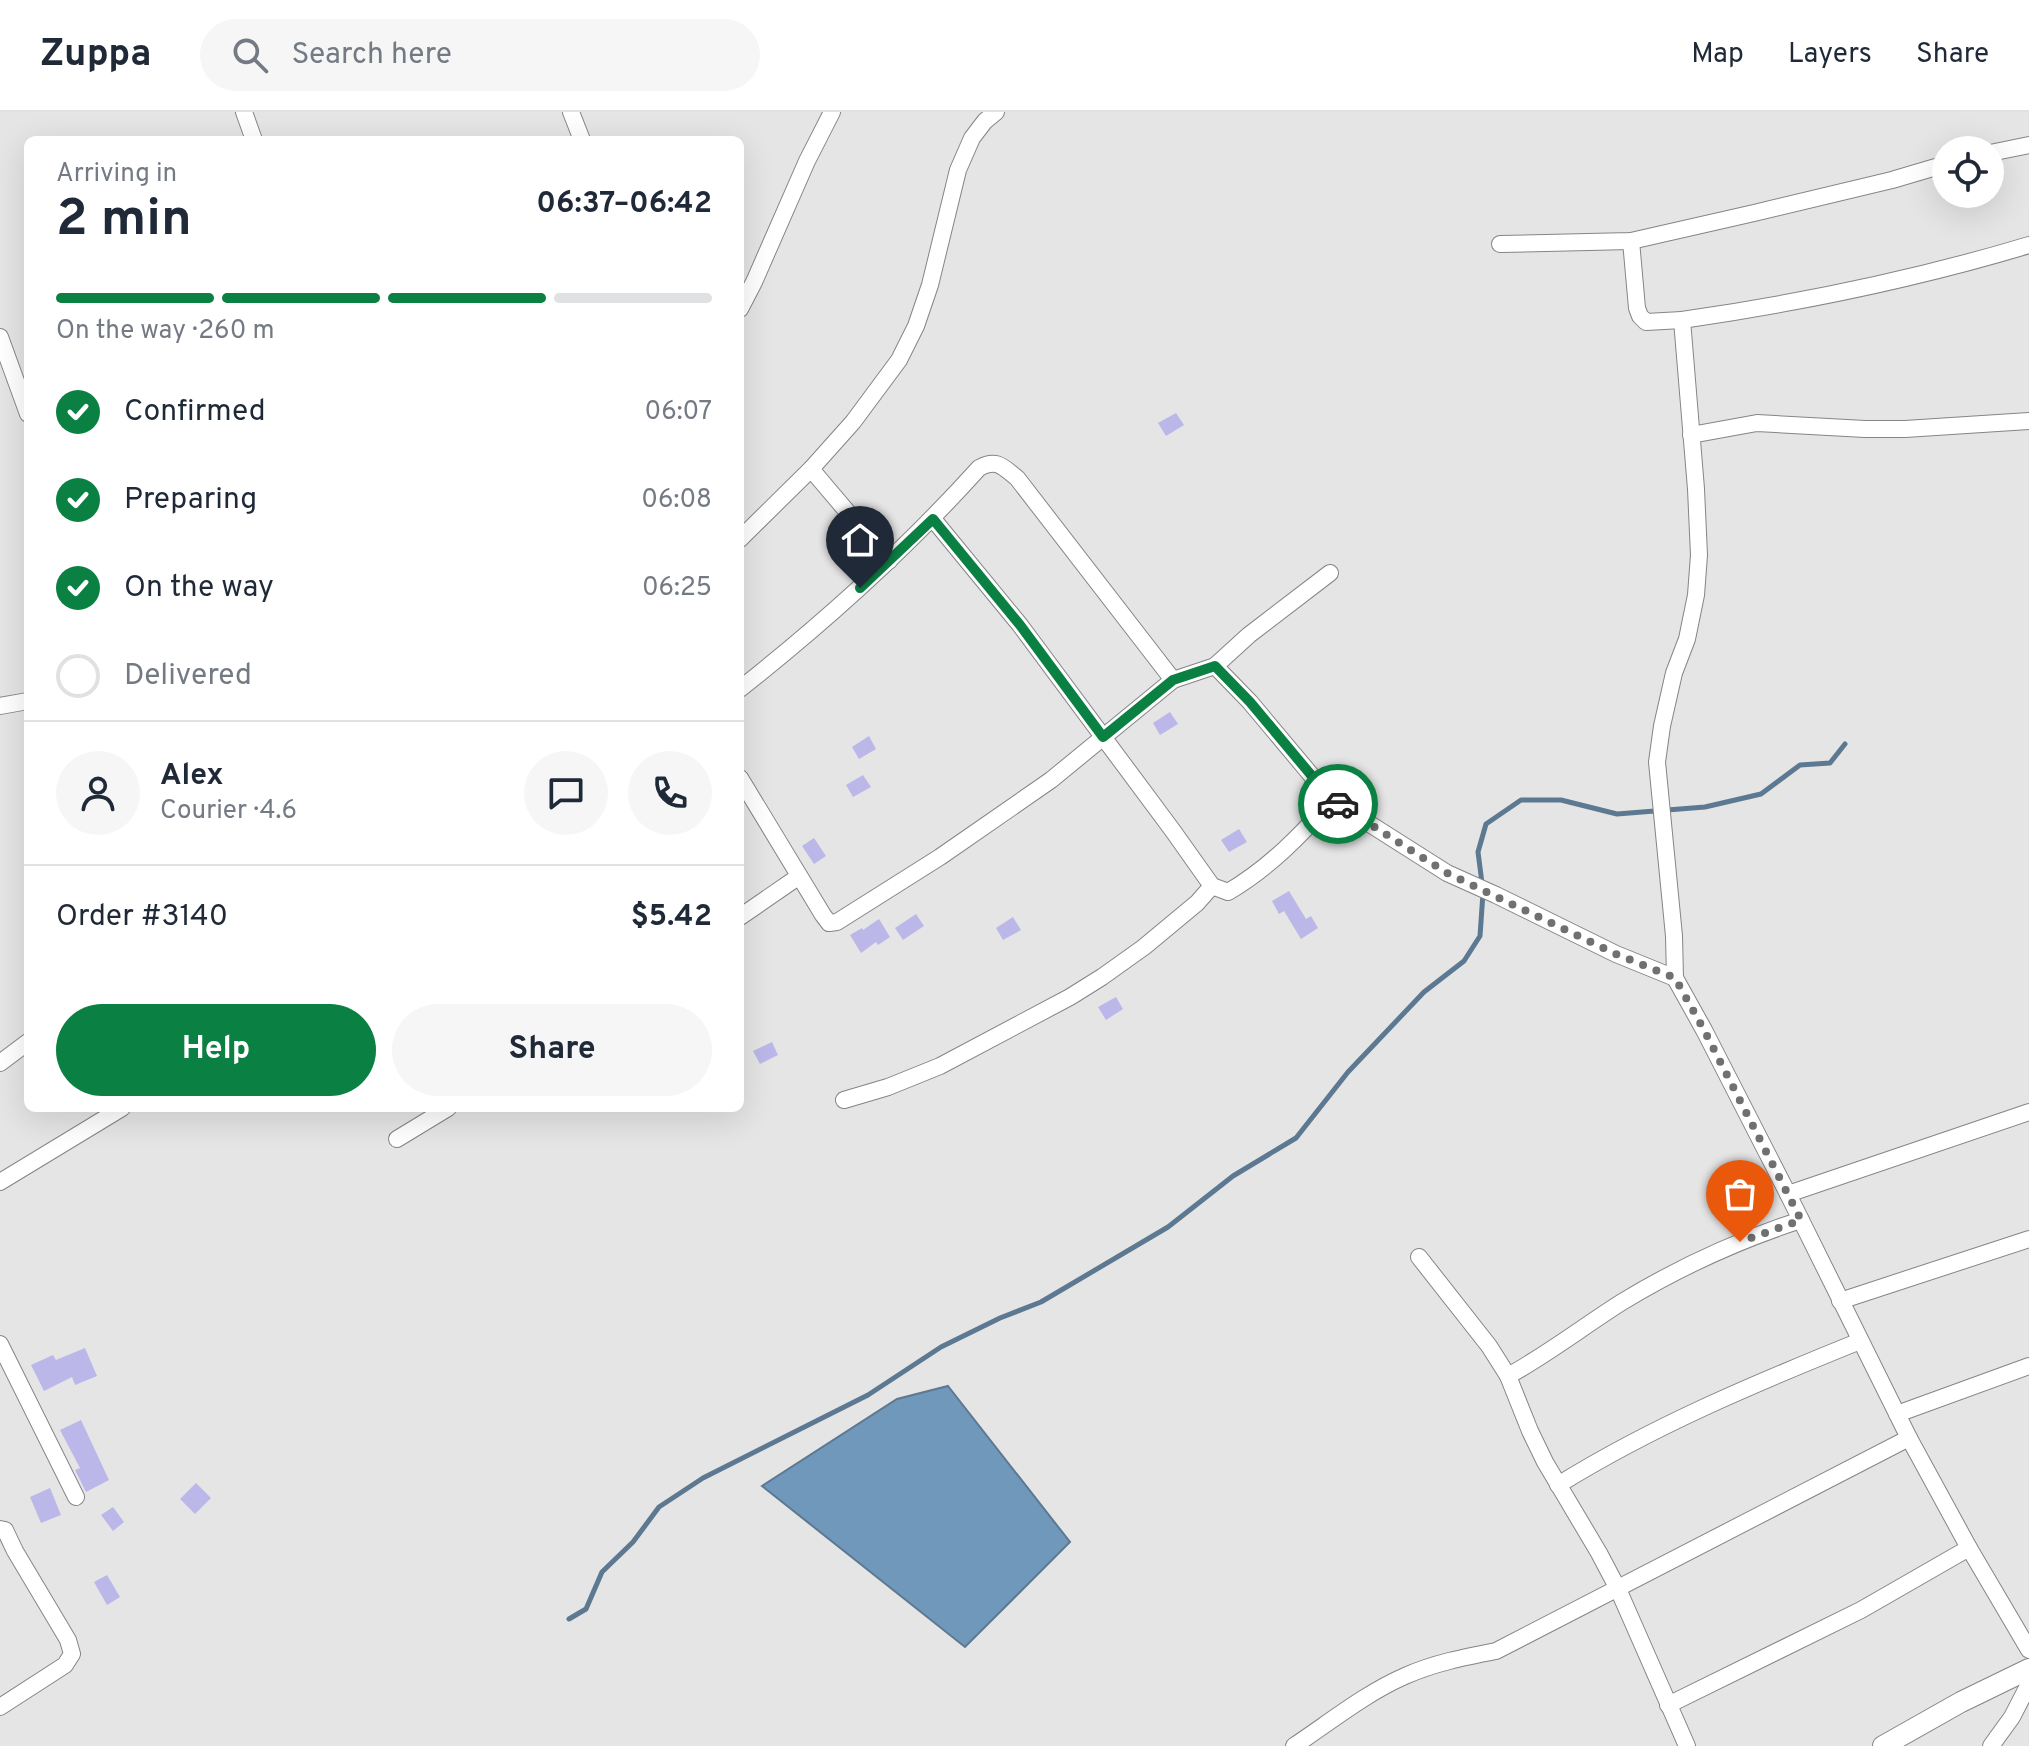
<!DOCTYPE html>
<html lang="en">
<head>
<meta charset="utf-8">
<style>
	:root { --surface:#fff; --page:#f6f6f7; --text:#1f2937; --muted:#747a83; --line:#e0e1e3; --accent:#0b8043 }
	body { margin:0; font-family:Overpass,sans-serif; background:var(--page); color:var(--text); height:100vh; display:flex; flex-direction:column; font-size:30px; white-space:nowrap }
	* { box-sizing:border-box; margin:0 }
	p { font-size:26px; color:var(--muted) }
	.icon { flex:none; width:44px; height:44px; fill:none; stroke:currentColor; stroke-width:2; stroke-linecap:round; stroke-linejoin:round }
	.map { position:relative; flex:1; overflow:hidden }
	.details { position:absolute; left:24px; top:24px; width:720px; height:976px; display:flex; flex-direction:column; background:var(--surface); border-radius:12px; box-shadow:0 8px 32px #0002 }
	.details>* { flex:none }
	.tools { position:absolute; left:1932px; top:24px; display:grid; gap:16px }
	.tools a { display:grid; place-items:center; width:72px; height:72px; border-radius:50%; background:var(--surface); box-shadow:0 8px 32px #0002; font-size:40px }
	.pin { position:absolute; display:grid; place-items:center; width:68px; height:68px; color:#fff; margin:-82px -34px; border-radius:50% 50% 50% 0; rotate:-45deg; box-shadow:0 0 8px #0007 }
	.pin .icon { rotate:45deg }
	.courier { position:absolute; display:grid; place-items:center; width:80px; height:80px; margin:-40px; border:6px solid #0b8043; border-radius:50%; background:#fff; color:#222; box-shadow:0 2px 10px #0007 }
	.headline em { font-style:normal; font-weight:700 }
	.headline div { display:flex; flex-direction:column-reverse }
	.headline { display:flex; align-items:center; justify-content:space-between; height:136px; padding:0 32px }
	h1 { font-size:52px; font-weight:700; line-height:60px }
	.bar { display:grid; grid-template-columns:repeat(4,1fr); gap:12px 8px; align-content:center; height:96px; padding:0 32px }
	.bar i { height:10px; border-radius:6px; background:var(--line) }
	.bar .current { background:var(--accent) }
	.bar p { grid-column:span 4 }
	.line { display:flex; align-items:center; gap:20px; padding:0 32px; border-top:2px solid var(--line) }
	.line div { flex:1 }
	.round { display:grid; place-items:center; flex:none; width:84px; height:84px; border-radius:42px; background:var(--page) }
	ol { padding:0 32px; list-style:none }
	li { display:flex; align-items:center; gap:24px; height:88px }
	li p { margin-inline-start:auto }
	li .icon { padding:8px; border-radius:50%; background:var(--accent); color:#fff; stroke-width:4 }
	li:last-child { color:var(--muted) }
	li i { width:44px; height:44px; border:4px solid var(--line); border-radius:50% }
	.cta { display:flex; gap:16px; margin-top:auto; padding:16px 32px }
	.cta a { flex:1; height:92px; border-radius:48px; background:var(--accent); color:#fff; font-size:32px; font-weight:700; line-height:92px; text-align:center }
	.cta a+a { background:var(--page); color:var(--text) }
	header { display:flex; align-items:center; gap:48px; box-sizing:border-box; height:112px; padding:0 40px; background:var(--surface); border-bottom:2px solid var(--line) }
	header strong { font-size:38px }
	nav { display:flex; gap:44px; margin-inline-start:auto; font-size:28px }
	.search { width:560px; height:72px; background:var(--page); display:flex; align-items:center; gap:20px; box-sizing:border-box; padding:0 28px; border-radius:44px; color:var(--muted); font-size:30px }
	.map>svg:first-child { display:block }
</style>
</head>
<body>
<header>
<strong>Zuppa</strong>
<div class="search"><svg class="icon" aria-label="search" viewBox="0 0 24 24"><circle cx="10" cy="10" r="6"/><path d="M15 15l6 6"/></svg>Search here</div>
<nav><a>Map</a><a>Layers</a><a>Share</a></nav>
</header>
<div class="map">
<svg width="2029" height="1634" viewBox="0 0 2029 1634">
	<rect width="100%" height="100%" fill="#e5e5e6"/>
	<polygon fill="#7098bb" stroke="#5d7992" stroke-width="2" points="948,1274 1070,1430 965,1535 762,1374 897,1287"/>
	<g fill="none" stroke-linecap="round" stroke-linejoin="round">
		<g stroke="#5d7992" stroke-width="5">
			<polyline points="1482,771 1478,740 1486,712 1521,688 1561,688 1617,702 1705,695 1761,682 1800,653 1830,651 1845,632"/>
			<polyline points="569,1507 586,1497 602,1460 633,1430 659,1395 703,1366 868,1283 941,1235 1000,1206 1041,1190 1168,1115 1233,1064 1296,1026 1348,960 1424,880 1464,849 1480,824 1483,781"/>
		</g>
	</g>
	<g fill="#bbb7e8">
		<polygon points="1176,301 1184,313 1166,324 1158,311"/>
		<polygon points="1170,600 1178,612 1160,623 1153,611"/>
		<polygon points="869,624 876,637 859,647 852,635"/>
		<polygon points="863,663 871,675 853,685 846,673"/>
		<polygon points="1239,717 1247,730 1229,740 1221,728"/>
		<polygon points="814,726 826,744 814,752 802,734"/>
		<polygon points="1289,779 1306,807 1311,804 1318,816 1301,827 1284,799 1279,802 1272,789"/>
		<polygon points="916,802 924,814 903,828 895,816"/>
		<polygon points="1013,805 1021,818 1003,828 996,816"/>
		<polygon points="879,807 890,825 878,833 876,830 861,841 850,823 862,816 863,818"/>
		<polygon points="1116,885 1123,897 1106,908 1098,895"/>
		<polygon points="772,930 778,943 760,952 753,939"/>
		<polygon points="85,1236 97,1264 75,1273 72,1265 44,1279 31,1253 53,1243 56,1248"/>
		<polygon points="81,1308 109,1368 86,1380 75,1358 80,1356 60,1318"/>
		<polygon points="196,1371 211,1386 195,1402 180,1387"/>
		<polygon points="50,1376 61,1403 41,1411 30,1385"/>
		<polygon points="113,1395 124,1410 113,1419 101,1403"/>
		<polygon points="107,1463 120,1485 107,1493 94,1470"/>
	</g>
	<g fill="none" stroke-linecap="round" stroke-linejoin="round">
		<defs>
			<g id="minor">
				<polyline points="244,0 254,28"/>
				<polyline points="571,0 582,28"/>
				<polyline points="1990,41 2029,33"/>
				<polyline points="1631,129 1637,196 1640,204 1646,210 1682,208 1696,377 1699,443 1696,483 1687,527 1674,561 1662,614 1657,650 1674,824 1675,866 1704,918 1788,1082 1909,1326 1969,1436 2029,1538"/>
				<polyline points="1500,132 1631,129 1754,101 1892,68 1946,52"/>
				<polyline points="740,197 754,170 807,49 832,0"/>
				<path d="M1682,208C1799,191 1916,167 2029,133"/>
				<polyline points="0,225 28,302"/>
				<polyline points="1691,323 1757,311 1865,317 1905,317 2029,309"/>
				<polyline points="811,357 889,449"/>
				<path d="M933,407L1020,513L1173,719L1212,774L1228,780C1269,756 1301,723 1332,688"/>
				<polyline points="740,427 811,357 853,310 899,248 916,214 930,173 958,58 972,26 985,9 996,0"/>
				<polyline points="1215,554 1250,590 1332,688 1447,761 1496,783 1616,842 1675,866"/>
				<path d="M740,577C826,509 906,437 979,356C997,346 1003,355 1017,366L1173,568"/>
				<polyline points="0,594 28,589"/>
				<polyline points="740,666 823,803 829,811 837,810 940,745 1051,668 1173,568 1215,554 1249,523 1330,461"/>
				<polyline points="740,805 798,765"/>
				<polyline points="0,951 28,930"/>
				<polyline points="844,988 888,975 940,954 1070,885 1102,865 1144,835 1197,791 1212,774"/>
				<polyline points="397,1027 448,996"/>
				<polyline points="0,1070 122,996"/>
				<polyline points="1788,1082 2029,1000"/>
				<polyline points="1419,1145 1489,1234 1508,1264 1530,1319 1545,1350 1599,1441 1618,1477 1687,1634"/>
				<polyline points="1840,1189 2029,1127"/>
				<polyline points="0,1232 76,1385"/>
				<path d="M1508,1264C1548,1242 1584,1214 1622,1190C1678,1156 1739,1128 1801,1108"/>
				<polyline points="1897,1302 2029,1254"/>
				<path d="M1558,1373C1653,1314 1756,1271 1860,1229"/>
				<polyline points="0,1417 5,1418 15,1439 68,1528 72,1542 65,1553 0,1595"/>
				<polyline points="1668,1593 1861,1498 1969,1436"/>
				<path d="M1294,1634C1330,1610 1366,1581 1405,1564C1434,1551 1465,1545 1496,1539L1909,1326"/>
				<polyline points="1991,1634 2012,1605 2029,1572"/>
			</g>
			<polyline id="tertiary" points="1883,1634 1961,1590 2029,1557"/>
		</defs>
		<use href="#minor" stroke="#858587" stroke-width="18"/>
		<use href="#tertiary" stroke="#858587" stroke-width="22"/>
		<use href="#minor" stroke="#fff" stroke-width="16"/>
		<use href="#tertiary" stroke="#fff" stroke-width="20"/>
	</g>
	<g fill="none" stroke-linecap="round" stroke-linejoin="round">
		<polyline stroke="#707070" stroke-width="8" stroke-dasharray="0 14.4" points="1338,692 1447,761 1616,842 1675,866 1704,918 1801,1108 1740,1130"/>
		<polyline stroke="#0b8043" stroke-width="10" points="860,476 933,407 1020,513 1103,625 1173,568 1215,554 1250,590 1332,688 1338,692"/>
	</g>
</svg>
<div class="tools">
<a><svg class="icon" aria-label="locate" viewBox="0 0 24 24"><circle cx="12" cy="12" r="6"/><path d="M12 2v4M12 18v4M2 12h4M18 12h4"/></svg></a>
</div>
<div class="pin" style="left:1740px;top:1130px;background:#ea580c"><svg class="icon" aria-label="bag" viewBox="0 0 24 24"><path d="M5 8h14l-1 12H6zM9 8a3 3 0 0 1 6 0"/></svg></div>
<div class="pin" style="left:860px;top:476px;background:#1f2937"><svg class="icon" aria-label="home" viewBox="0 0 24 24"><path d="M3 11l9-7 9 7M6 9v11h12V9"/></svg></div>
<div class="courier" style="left:1338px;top:692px"><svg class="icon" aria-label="car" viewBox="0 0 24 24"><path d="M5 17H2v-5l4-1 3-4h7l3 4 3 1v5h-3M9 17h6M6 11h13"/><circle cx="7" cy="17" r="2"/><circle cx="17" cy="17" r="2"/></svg></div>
<section class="details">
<div class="headline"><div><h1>2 min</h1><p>Arriving in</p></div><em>06:37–06:42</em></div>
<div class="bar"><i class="current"></i><i class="current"></i><i class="current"></i><i></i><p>On the way · 260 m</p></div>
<ol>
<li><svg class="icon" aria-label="check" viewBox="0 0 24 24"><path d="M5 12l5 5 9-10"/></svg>Confirmed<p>06:07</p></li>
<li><svg class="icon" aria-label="check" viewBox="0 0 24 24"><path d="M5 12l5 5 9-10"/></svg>Preparing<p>06:08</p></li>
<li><svg class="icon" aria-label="check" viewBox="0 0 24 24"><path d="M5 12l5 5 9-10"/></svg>On the way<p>06:25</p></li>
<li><i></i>Delivered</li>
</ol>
<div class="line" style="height:144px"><a class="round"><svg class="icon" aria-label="person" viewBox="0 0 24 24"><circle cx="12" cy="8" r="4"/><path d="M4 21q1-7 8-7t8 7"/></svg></a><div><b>Alex</b><p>Courier · 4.6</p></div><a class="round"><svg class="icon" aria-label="chat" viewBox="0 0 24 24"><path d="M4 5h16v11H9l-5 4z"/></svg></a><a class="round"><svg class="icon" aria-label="phone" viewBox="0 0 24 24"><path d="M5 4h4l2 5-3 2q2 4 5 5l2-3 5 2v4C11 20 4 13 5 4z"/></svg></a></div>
<div class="line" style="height:104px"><div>Order #3140</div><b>$5.42</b></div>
<div class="cta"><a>Help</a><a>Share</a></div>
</section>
</div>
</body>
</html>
